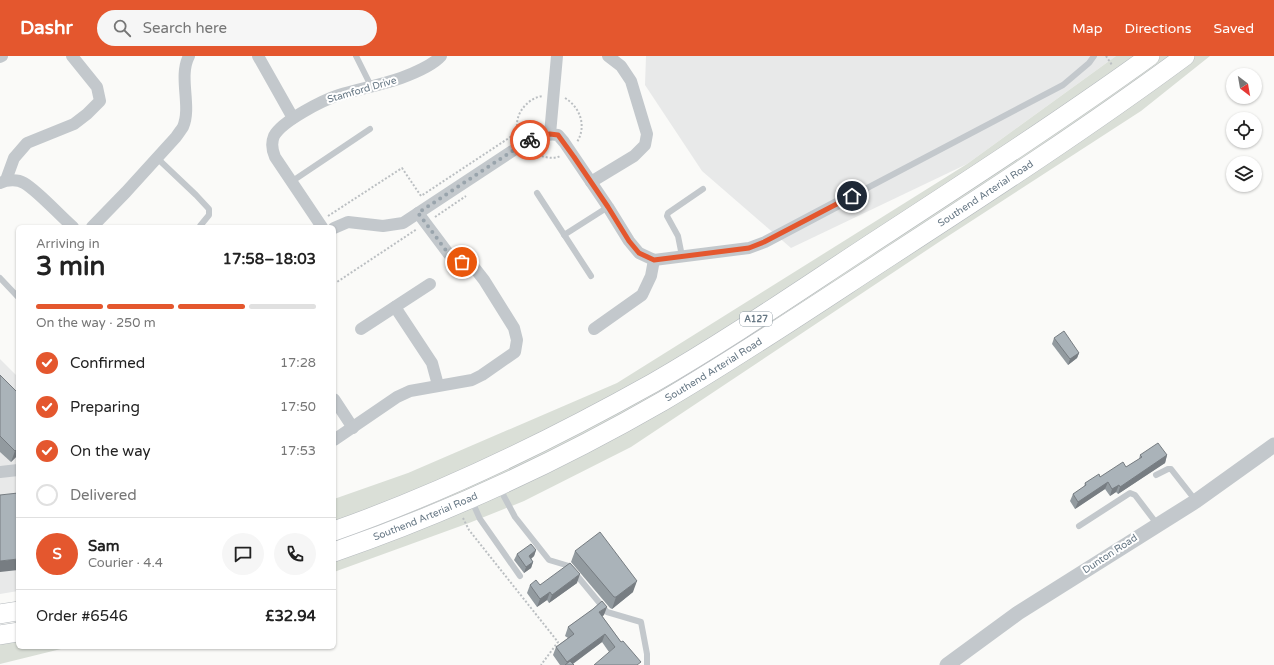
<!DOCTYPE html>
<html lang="en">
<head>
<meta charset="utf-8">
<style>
	:root { --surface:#fff; --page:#f6f6f6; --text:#222; --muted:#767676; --line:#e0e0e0; --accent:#e4572e }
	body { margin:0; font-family:"Varela Round",sans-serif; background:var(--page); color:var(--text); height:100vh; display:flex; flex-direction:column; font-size:15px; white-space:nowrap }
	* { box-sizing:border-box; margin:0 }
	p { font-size:13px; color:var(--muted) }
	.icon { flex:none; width:22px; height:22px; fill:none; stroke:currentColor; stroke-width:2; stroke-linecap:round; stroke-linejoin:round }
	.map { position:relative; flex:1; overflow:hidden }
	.drawer { position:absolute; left:16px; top:169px; width:320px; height:424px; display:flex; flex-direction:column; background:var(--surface); border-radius:6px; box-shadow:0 1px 3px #0004 }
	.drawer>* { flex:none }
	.needle { width:26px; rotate:149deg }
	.fabs { position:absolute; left:1226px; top:12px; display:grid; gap:8px }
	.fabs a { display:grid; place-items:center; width:36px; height:36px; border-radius:50%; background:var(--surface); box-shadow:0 1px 3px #0004; font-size:20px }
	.pin { position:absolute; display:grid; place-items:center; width:34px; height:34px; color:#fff; margin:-17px; border:2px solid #fff; border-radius:50%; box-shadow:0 1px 4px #0007 }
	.courier { position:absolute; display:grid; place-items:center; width:40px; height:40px; margin:-20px; border:3px solid #e4572e; border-radius:50%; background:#fff; color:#222; box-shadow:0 1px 5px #0007 }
	.summary em { font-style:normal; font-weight:800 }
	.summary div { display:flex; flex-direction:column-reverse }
	.summary { display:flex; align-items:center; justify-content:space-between; height:68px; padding:0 20px }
	h1 { font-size:26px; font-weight:800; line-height:30px }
	.bar { display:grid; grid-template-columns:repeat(4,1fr); gap:6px 4px; align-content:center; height:48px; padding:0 20px }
	.bar i { height:5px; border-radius:3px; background:var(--line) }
	.bar .active { background:var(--accent) }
	.bar p { grid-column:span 4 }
	.line { display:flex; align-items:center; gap:10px; padding:0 20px; border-top:1px solid var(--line) }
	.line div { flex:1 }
	.round { display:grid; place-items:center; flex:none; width:42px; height:42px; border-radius:21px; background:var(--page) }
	ol { padding:0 20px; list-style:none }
	li { display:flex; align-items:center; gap:12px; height:44px }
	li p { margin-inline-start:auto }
	li .icon { padding:4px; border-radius:50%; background:var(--accent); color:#fff; stroke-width:4 }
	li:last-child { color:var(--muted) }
	li i { width:22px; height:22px; border:2px solid var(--line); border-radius:50% }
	header { display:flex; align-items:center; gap:24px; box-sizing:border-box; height:56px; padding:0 20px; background:var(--accent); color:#fff }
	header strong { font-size:19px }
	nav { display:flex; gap:22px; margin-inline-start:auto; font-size:14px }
	.search { width:280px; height:36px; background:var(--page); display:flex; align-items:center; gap:10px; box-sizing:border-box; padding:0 14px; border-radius:22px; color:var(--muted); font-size:15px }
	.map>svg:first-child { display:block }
</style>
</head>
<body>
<header>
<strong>Dashr</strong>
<div class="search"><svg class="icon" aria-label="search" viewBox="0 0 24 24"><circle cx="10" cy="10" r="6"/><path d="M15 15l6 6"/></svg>Search here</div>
<nav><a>Map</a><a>Directions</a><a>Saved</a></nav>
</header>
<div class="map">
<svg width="1274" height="609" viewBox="0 0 1274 609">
	<rect width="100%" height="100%" fill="#fafaf8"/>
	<g fill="#e8e9e9">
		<polygon points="646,0 1116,0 967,108 791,192 702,115 645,29"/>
		<polygon points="0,303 18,321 18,535 0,538"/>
	</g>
	<g fill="#dadfd7">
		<polygon points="1116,0 1210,0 1141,55 939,186 631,391 524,445 469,467 334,516 334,443 408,417 617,327 967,108"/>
		<polygon points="18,581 18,591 69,591 0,608 0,585"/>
	</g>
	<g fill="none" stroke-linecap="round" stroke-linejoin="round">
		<defs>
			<g id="trunk">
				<path d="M334,475C445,436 551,384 653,327C726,285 796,237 866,191C961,129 1057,67 1150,0"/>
				<path id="s1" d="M334,496C447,457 559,405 663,345C740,300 814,250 889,201C989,136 1089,71 1185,0"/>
				<polyline points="0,558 18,555"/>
				<polyline points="0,579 18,576"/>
			</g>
		</defs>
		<use href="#trunk" stroke="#b4b9bd" stroke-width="20"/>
		<g stroke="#bbbfc2" stroke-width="2" stroke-dasharray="2 2" stroke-linecap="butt">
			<polyline points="1106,0 1112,9"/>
			<path d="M565,42C580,51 587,70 577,86"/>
			<path d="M518,78C518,75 517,71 517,68C517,55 530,41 543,40"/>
			<path d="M530,98C539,98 551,105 560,100"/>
			<polyline points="328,160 402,112 421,140 518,76"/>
			<polyline points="435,161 466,140"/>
			<polyline points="334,228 417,173"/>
			<polyline points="463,462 469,474 558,586 541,609"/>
		</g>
		<g stroke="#c3c8cc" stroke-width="6">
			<polyline points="356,0 371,30"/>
			<polyline points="157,102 196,139 209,153 209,159 200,170"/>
			<polyline points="291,126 370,73"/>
			<polyline points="537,137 591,220"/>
			<polyline points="852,140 1063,29 1089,7 1094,0"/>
			<polyline points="564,179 608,151"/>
			<polyline points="682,200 678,180 667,160 668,157 703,133"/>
			<polyline points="0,222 18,241"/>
			<polyline points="1156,419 1168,413 1171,413 1196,445"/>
			<polyline points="500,433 515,461 549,504 569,510 607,556 641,566 647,598 647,609"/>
			<polyline points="471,443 480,463 520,520"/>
			<polyline points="1079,470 1130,437 1135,439 1157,468"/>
		</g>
		<g stroke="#c3c8cc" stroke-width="12">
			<polyline points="258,0 293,62"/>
			<polyline points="0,1 2,0"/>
			<polyline points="550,78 557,0"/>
			<polyline points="6,124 14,102 27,87 74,68 87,58 100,45 97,31 72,0"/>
			<polyline points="591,126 634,100 645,89 647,78 631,25 621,10 608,0"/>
			<path d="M0,127C7,124 17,123 24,127C39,136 58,158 73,171"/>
			<path d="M92,171L126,136L176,81C178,78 181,74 183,71C192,50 178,21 189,0"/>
			<path d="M322,171L275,101C272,94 271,87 274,80C282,65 323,44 339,39C359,33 381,29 401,22C412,18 433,9 441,0"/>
			<path d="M334,172L348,166L383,170L403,167L523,88C534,82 545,77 558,79L564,86L608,151L629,185L639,197L654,204L749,192L765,186L852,140"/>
			<polyline points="395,251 432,307 438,329"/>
			<polyline points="361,273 430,228"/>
			<polyline points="594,273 642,239 651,220 654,204"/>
			<polyline points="334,343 353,372"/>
			<polyline points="334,384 397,341 410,335 472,324 482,319 515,296 517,284 514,272 484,224 473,210 451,201 418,157"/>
			<polyline points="0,416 18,414"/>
		</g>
		<polyline stroke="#c3c8cc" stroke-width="15" points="947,609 1018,557 1196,445 1274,389"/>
		<use href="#trunk" stroke="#fff" stroke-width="19"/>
	</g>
	<g fill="#929a9f">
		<polygon points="1054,282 1079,297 1077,302 1068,309 1052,288"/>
		<polygon points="0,319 18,337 18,399 11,406 0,396"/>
		<polygon points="1140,399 1167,399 1165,407 1118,438 1116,436 1110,440 1105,433 1075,453 1070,445 1073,438 1084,431 1085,427 1100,421 1126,411 1139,403"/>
		<polygon points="536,494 534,500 531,503 533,506 531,512 524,517 514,504 517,498"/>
		<polygon points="575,495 633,536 612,553 610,552 571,506"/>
		<polygon points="577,527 549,547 547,544 537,551 527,537 530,529"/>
		<polygon points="593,553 604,559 602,560 621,586 609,596 602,586 573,608 574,609 560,609 553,599 556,591 568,582 565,580 568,571 592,554"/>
	</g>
	<g fill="#777d82">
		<polygon points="1079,297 1077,302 1068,309 1070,303"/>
		<polygon points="18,392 18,399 11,406 15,395"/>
		<polygon points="1167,399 1165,407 1118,438 1120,431"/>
		<polygon points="1108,426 1105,433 1075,453 1078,446"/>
		<polygon points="1119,429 1116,436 1110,440 1112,433"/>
		<polygon points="536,494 534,500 527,506 529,500"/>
		<polygon points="18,503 18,514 0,516 0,505"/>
		<polygon points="533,506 531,512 524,517 526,511"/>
		<polygon points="580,518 577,527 549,547 552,539"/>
		<polygon points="637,525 633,536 612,553 616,541"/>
		<polygon points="550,536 547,544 537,551 540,543"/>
		<polygon points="607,551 604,559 596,564 599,556"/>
		<polygon points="605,578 602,586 571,609 566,609 567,606"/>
	</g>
	<g fill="#aab3b9" stroke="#777d82">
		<polygon points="1064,275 1079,297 1070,303 1054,282"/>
		<polygon points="0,319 18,337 18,392 15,395 0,380"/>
		<polygon points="1158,387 1167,399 1120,431 1119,429 1112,433 1108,426 1078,446 1073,438 1086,429 1085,427 1099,418 1100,421 1123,406 1126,411 1142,401 1140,399"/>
		<polygon points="18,437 18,503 0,505 0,439"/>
		<polygon points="600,476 637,525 616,541 614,541 575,495"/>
		<polygon points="531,488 536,494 529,500 533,506 526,511 517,498"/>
		<polygon points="570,507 580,518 552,539 550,536 540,543 530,529 536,524 540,529"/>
		<polygon points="602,545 607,551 599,556 621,586 623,585 641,606 637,609 594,609 615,591 605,578 567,606 556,591 574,578 568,571 593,553"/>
		<polygon points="570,605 574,609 565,609"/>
	</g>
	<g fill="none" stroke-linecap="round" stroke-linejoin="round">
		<polyline stroke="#99a4ac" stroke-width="4" stroke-dasharray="0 7.2" points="462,206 451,201 418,157 523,88 530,84"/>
		<polyline stroke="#e4572e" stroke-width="5" points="530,84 550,78 558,79 574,101 608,151 629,185 639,197 654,204 749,192 764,186 852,140"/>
	</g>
	<g text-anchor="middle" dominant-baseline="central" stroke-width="4" stroke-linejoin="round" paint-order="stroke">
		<rect fill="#fff" stroke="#939fa8" stroke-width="1" x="740" y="256" width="32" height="14" rx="3"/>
		<g font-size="9" font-weight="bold" fill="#657683">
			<text x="756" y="263">A127</text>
		</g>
		<g font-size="10" fill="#657683" stroke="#fff">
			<text transform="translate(362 34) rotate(-16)">Stamford Drive</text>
			<text stroke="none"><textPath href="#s1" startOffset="746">Southend Arterial Road</textPath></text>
			<text stroke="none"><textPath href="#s1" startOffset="422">Southend Arterial Road</textPath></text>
			<text stroke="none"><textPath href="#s1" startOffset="98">Southend Arterial Road</textPath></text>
			<text transform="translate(1110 498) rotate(-33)">Dunton Road</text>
		</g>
	</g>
</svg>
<div class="fabs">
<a><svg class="needle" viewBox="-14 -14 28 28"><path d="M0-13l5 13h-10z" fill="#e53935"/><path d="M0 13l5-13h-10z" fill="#767676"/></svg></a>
<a><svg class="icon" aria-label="locate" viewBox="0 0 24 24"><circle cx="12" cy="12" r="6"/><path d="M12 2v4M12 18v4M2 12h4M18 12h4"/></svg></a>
<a><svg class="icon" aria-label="layers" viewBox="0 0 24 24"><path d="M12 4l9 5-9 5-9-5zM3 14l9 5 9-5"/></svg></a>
</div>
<div class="pin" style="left:462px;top:206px;background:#ea580c"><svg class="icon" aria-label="bag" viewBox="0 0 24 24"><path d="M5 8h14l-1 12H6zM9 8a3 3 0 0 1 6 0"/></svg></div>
<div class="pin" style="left:852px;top:140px;background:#1f2937"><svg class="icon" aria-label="home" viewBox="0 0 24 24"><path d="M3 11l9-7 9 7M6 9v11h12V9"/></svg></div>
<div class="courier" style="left:530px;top:84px"><svg class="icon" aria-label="bike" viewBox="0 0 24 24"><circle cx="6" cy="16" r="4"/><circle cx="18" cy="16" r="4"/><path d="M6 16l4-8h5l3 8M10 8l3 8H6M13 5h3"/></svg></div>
<section class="drawer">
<div class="summary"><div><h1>3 min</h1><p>Arriving in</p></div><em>17:58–18:03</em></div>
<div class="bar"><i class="active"></i><i class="active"></i><i class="active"></i><i></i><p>On the way · 250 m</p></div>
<ol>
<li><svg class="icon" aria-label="check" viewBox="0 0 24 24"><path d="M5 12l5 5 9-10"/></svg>Confirmed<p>17:28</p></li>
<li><svg class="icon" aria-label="check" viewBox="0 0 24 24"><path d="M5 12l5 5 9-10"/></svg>Preparing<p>17:50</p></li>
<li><svg class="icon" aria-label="check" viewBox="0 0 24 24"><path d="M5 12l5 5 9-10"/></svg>On the way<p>17:53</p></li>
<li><i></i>Delivered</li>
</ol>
<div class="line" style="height:72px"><b class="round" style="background:var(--accent);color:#fff">S</b><div><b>Sam</b><p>Courier · 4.4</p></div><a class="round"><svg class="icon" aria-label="chat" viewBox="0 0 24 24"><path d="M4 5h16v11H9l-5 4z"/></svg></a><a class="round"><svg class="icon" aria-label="phone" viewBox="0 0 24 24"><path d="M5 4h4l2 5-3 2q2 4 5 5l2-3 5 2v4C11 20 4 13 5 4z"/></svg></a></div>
<div class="line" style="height:52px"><div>Order #6546</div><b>£32.94</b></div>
</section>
</div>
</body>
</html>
